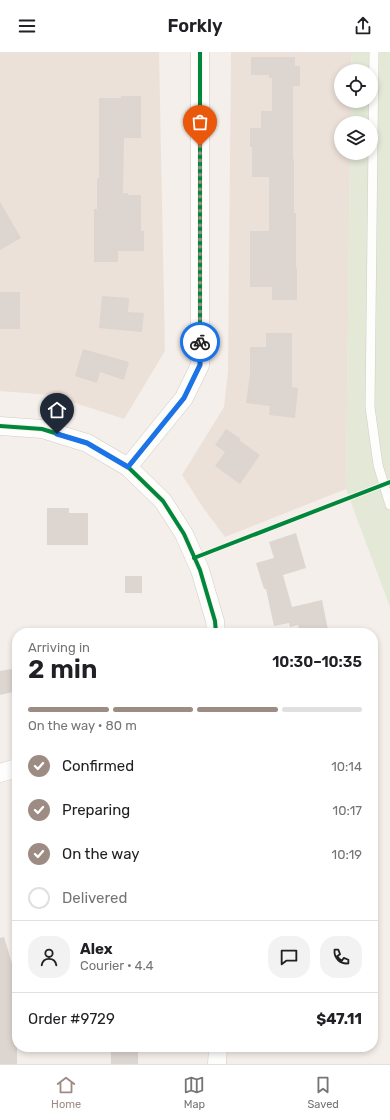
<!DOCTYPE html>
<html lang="en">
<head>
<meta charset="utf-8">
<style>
	:root { --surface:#fff; --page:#f2f2f2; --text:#202124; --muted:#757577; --line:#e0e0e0; --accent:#9d8c84 }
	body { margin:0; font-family:Rubik,sans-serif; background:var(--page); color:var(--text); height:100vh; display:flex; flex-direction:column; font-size:15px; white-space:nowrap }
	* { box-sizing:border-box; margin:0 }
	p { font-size:13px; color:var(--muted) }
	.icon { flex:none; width:22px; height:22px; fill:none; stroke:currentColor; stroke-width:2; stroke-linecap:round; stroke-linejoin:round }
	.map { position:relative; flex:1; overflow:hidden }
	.sheet { position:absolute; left:12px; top:576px; width:366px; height:424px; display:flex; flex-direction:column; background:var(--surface); border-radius:16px; box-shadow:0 2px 6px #0003 }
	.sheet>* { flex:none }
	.buttons { position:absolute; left:334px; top:12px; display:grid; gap:8px }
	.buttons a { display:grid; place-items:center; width:44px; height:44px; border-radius:50%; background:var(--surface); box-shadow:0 2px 6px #0003; font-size:20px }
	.pin { position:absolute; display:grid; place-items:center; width:34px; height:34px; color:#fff; margin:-41px -17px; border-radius:50% 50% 50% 0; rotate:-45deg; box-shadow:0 0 4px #0007 }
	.pin .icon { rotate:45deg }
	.courier { position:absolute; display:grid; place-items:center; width:40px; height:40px; margin:-20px; border:3px solid #1a73e8; border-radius:50%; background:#fff; color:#222; box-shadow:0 1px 5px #0007 }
	.summary em { font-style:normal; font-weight:600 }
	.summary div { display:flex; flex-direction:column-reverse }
	.summary { display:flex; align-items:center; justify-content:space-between; height:68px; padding:0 16px }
	h1 { font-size:26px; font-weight:600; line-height:30px }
	.bar { display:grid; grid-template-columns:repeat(4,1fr); gap:6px 4px; align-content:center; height:48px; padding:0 16px }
	.bar i { height:5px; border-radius:3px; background:var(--line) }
	.bar .current { background:var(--accent) }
	.bar p { grid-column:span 4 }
	.line { display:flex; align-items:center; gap:10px; padding:0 16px; border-top:1px solid var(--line) }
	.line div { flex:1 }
	.round { display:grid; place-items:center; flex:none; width:42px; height:42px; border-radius:16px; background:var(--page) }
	ol { padding:0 16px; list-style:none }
	li { display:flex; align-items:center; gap:12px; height:44px }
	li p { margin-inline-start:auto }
	li .icon { padding:4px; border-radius:50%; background:var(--accent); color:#fff; stroke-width:4 }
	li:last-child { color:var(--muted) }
	li i { width:22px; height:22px; border:2px solid var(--line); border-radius:50% }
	header { display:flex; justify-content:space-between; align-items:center; height:52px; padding:0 16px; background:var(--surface); font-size:18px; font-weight:600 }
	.menu { display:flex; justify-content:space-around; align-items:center; height:56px; border-top:1px solid var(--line); background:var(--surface); font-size:11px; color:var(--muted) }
	.menu a { display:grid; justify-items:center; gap:2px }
	.menu .current { color:var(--accent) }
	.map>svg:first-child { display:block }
</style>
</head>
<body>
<header><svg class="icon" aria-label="menu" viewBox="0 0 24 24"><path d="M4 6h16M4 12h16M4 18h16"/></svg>Forkly<svg class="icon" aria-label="share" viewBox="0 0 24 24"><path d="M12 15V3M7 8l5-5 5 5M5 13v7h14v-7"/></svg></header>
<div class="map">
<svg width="390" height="1012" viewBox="0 0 390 1012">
	<rect width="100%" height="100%" fill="#f4efea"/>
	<g fill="#ece1d8">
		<polygon points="0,0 159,0 165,299 124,367 51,343 0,339"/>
		<polygon points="231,0 352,0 351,19 341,19 341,49 351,49 351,71 341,71 341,101 350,101 346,437 225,485 204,457 182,423 224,355 228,319"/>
	</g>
	<polygon fill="#e3e9d6" points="352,0 390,0 390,555 346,437 350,101 371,101 371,71 351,71 351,49 371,49 371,19 351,19"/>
	<g fill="#ddd5d0">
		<polygon points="251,5 295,5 295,14 300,14 300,34 293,34 293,107 294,107 294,161 296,161 296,216 297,216 297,248 272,248 272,235 250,235 250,179 269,179 269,125 252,125 252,95 250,95 250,76 261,76 261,59 272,59 272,26 269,26 269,23 251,23"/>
		<polygon points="121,44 141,44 141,86 124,86 123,141 128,141 128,143 141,143 141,179 144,179 144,199 118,199 118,210 94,210 94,157 97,157 97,126 99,126 99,46 121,46"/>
		<polygon points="0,150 21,186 0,198"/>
		<rect x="0" y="240" width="20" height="37"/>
		<polygon points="102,244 129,246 128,260 144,261 142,280 99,276"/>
		<polygon points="266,281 292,281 292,335 298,336 295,366 269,363 270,354 246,351 250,322 250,295 266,295"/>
		<polygon points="83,297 129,310 124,328 100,320 97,331 75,324"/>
		<polygon points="226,377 241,387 239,388 260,403 240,432 215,414 225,400 215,393"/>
		<polygon points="47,456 69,456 69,461 88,461 88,493 47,493"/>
		<polygon points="296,481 306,516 283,523 292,555 322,548 328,578 316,581 300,581 298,573 290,575 289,571 274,574 266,537 264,537 256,511 274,506 269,490"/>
		<rect x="125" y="524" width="17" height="17"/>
		<polygon points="17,616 17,639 0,643 0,619"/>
		<polygon points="4,885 17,928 17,1012 0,1012 0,886"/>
		<rect x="111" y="995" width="27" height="17"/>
	</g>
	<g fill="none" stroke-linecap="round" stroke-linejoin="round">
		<defs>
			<polyline id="service" points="374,0 370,355 378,413 390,453"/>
			<g id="minor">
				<polyline points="0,374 42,377 87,391 128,415 163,449 184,482 200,518 215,569 216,581"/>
				<polyline points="128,415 184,346 200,313 200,0"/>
				<polyline points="0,721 17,716"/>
				<polyline points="217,1012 218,995"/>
			</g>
		</defs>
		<use href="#service" stroke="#d3ccc8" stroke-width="10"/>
		<use href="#minor" stroke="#d3ccc8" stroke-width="19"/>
		<use href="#service" stroke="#fdfdfc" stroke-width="9"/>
		<use href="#minor" stroke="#fdfdfc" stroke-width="18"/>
		<defs>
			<g id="cycleway">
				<polyline points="0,374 42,377 87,391 128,415 163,449 184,482 200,518 215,569 216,581"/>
				<polyline points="128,415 184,346 200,313 200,0"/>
				<polyline points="194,506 390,430"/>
			</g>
		</defs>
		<use href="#cycleway" stroke="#fcf3ea" stroke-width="6"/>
		<use href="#cycleway" stroke="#00873e" stroke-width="4"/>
	</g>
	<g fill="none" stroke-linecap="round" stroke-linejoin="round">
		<polyline stroke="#9d8c84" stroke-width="4" stroke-dasharray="0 7.2" points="200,94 200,290"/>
		<polyline stroke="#1a73e8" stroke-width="5" points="57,382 87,391 128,415 184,346 200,313 200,290"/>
	</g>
</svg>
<div class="buttons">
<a><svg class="icon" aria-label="locate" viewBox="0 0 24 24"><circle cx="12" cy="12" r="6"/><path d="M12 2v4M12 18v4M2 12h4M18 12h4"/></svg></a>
<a><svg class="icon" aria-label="layers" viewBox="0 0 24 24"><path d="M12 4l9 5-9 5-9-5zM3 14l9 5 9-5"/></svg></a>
</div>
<div class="pin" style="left:200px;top:94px;background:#ea580c"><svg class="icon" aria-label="bag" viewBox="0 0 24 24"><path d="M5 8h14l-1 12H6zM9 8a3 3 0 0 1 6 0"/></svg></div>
<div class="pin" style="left:57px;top:382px;background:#1f2937"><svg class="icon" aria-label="home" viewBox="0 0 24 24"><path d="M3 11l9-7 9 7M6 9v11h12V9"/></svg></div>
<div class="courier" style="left:200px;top:290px"><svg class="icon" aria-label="bike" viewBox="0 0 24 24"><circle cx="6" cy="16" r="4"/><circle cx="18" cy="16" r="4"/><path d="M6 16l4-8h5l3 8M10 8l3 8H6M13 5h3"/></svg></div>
<section class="sheet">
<div class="summary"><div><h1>2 min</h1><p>Arriving in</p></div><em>10:30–10:35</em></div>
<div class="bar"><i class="current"></i><i class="current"></i><i class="current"></i><i></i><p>On the way · 80 m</p></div>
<ol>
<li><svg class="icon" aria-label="check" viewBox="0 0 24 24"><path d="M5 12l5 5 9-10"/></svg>Confirmed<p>10:14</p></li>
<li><svg class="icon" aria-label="check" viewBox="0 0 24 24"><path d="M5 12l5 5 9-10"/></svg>Preparing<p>10:17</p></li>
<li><svg class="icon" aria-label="check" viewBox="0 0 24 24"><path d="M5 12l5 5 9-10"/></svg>On the way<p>10:19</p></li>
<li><i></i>Delivered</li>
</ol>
<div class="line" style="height:72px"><a class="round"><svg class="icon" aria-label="person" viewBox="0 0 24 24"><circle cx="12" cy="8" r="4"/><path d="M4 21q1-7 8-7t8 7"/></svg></a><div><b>Alex</b><p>Courier · 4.4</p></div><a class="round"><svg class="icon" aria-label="chat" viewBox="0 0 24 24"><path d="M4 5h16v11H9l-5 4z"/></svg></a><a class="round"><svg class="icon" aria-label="phone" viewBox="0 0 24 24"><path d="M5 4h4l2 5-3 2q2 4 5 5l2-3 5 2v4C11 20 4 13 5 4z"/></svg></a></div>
<div class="line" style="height:52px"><div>Order #9729</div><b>$47.11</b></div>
</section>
</div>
<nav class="menu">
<a class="current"><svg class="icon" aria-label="home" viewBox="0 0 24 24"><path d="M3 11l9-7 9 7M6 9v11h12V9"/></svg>Home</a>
<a><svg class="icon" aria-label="map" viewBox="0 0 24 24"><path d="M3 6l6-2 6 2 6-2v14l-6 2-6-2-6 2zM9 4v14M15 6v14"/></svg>Map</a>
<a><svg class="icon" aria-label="saved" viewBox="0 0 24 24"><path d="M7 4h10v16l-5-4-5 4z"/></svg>Saved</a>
</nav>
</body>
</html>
